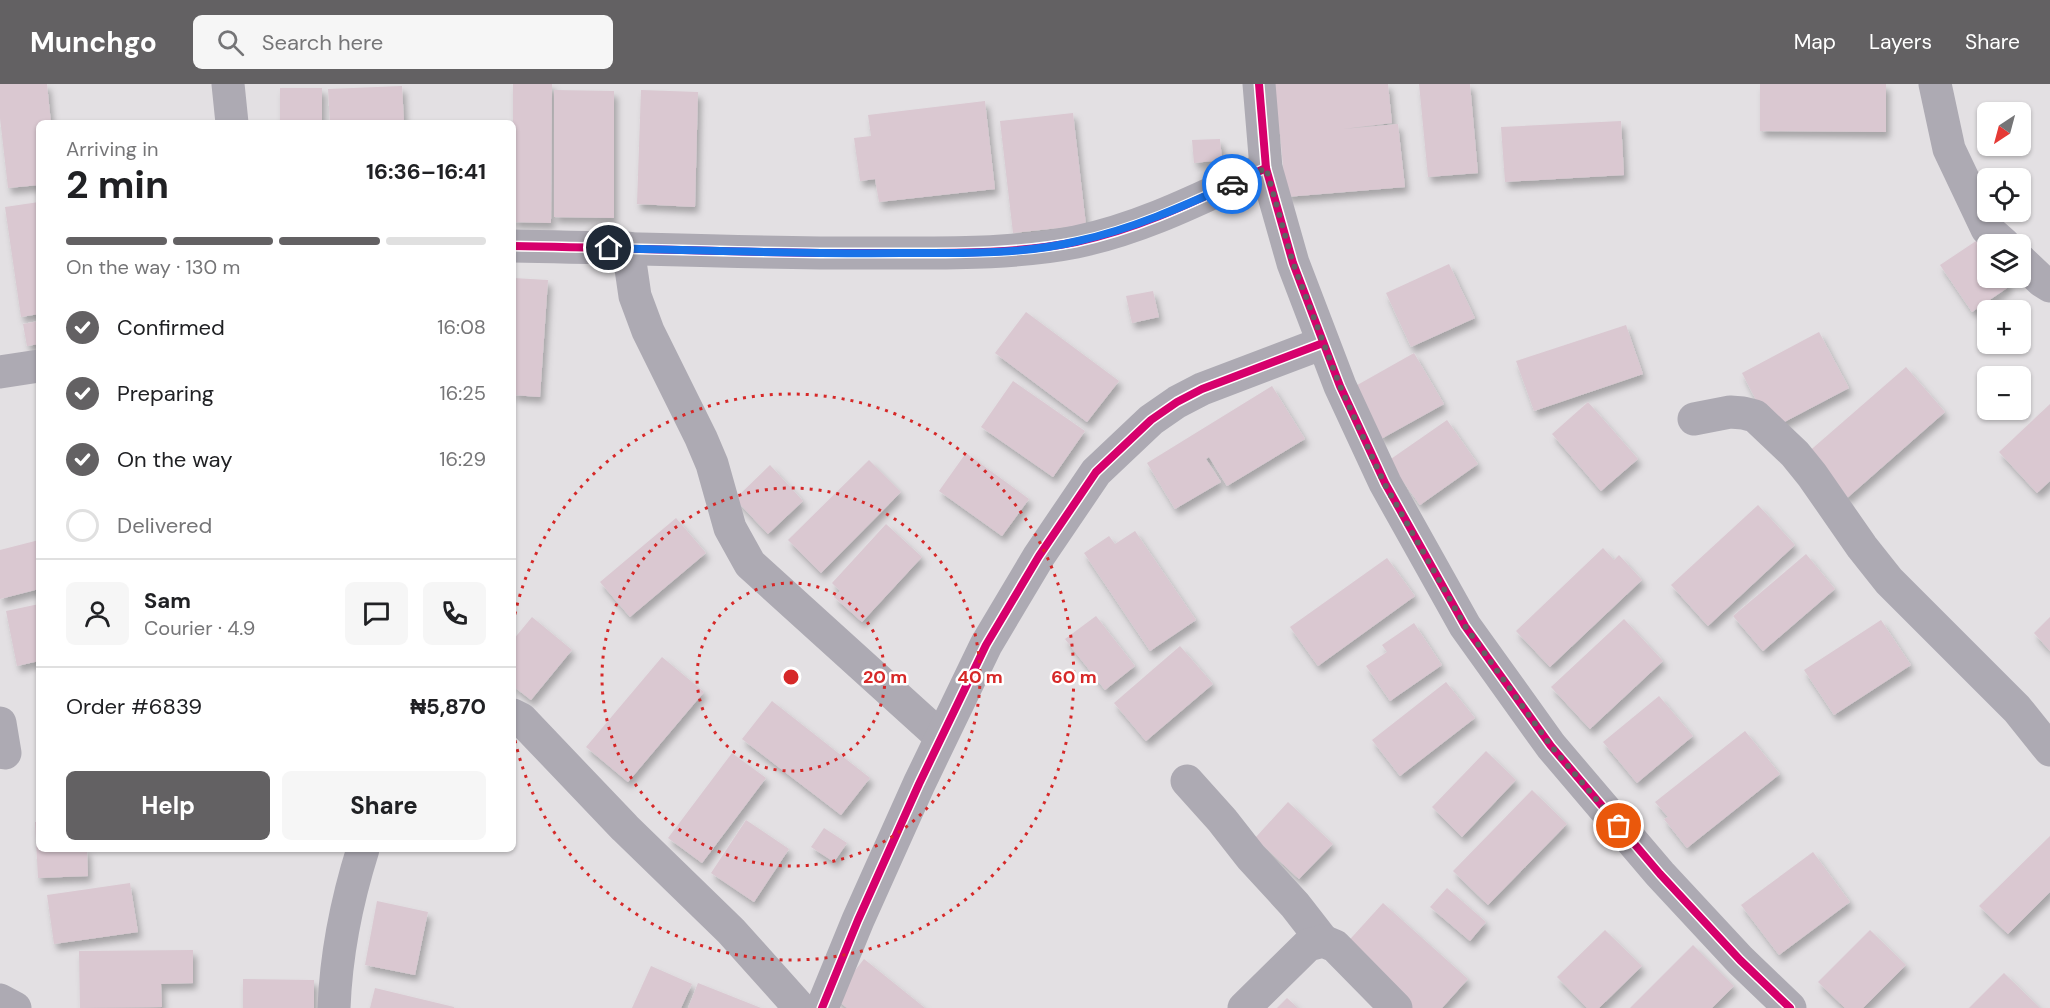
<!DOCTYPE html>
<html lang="en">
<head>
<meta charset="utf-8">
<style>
	:root { --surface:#fff; --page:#f6f6f6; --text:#202124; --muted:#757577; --line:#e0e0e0; --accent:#636163 }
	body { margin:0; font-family:"DM Sans",sans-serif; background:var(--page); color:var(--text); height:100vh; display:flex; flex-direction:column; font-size:22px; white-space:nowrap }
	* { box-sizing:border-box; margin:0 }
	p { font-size:20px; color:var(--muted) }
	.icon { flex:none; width:33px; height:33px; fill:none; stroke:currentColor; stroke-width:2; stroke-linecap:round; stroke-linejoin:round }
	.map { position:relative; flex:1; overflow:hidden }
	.sheet { position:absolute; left:36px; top:36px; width:480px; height:732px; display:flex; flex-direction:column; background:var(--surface); border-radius:9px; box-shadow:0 2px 4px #0004 }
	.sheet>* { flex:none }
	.needle { width:39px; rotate:216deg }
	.buttons { position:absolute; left:1977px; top:18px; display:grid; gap:12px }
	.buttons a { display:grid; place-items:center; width:54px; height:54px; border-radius:9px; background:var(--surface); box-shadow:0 2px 4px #0004; font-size:30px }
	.pin { position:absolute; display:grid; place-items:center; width:51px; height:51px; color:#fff; margin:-26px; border:3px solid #fff; border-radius:50%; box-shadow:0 2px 6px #0007 }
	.courier { position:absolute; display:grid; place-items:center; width:60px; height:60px; margin:-30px; border:4px solid #1a73e8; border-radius:50%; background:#fff; color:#222; box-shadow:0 2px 8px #0007 }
	.overview em { font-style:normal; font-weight:700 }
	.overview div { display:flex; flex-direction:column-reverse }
	.overview { display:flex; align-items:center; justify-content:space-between; height:102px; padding:0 30px }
	h1 { font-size:39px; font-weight:700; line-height:45px }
	.bar { display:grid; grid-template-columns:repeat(4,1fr); gap:9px 6px; align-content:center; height:72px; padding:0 30px }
	.bar i { height:8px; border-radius:4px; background:var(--line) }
	.bar .selected { background:var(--accent) }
	.bar p { grid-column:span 4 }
	.line { display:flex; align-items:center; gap:15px; padding:0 30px; border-top:2px solid var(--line) }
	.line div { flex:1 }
	.round { display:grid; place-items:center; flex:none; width:63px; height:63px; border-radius:9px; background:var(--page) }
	ol { padding:0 30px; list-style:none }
	li { display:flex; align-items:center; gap:18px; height:66px }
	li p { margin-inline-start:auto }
	li .icon { padding:6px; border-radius:50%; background:var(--accent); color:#fff; stroke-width:4 }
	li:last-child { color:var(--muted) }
	li i { width:33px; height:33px; border:3px solid var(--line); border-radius:50% }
	.button { display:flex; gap:12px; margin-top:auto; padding:12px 30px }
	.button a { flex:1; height:69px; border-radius:9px; background:var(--accent); color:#fff; font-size:24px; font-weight:700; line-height:69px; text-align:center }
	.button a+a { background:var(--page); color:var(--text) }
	header { display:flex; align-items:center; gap:36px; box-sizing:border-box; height:84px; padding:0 30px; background:var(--accent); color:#fff }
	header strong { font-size:28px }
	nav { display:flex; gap:33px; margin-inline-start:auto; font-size:21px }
	.search { width:420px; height:54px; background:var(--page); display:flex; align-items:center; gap:15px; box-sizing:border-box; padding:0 21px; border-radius:9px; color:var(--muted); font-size:22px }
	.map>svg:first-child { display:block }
</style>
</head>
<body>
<header>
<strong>Munchgo</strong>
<div class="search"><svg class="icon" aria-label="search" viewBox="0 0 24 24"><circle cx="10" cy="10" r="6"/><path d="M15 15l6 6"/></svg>Search here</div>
<nav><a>Map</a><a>Layers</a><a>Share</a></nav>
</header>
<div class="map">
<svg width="2050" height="924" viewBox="0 0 2050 924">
	<defs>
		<filter id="shadow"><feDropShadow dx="3.5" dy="6" stdDeviation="3" flood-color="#0004"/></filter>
	</defs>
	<rect width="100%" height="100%" fill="#e3e0e3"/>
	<g fill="#dac8d1" filter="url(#shadow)">
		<polygon points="0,0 47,0 51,39 39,39 39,101 8,104 0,34"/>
		<polygon points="513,0 552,0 551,139 513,138"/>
		<polygon points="1265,0 1388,0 1392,39 1343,45 1398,40 1405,103 1286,113 1280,50 1271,51"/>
		<polygon points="1419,0 1470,0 1478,89 1428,93"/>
		<polygon points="1760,0 1886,0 1886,48 1760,47"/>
		<polygon points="402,2 404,38 330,39 328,5"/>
		<rect x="280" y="4" width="42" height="35"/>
		<polygon points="554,6 614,7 614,134 554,133"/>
		<polygon points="641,6 698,8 695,123 637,120"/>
		<polygon points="985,17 995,105 879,118 875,95 860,97 854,54 871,52 868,31"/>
		<polygon points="1073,29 1086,141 1013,149 1000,37"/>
		<polygon points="1621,37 1624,91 1505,98 1501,43"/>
		<polygon points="1220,55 1222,76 1194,79 1192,56"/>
		<polygon points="39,118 39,230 21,233 5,123"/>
		<polygon points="1979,155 1988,168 1988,194 2005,194 2010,202 1972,228 1940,181"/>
		<polygon points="1449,180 1475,234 1411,263 1386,209"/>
		<polygon points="513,194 548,196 540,313 513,311"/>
		<polygon points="1153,207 1159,233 1132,239 1126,212"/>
		<polygon points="1026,228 1119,297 1087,338 995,269"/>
		<polygon points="39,237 39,260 27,262 23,240"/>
		<polygon points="1626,241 1643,290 1534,327 1516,277"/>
		<polygon points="1819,248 1849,304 1771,345 1742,289"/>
		<polygon points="1414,269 1444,320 1381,355 1352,304"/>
		<polygon points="1906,283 1945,328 1846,415 1806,370"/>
		<polygon points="1013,297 1085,347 1053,393 981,343"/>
		<polygon points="1272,302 1305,355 1227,402 1209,373 1206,375 1221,398 1175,425 1147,379"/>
		<polygon points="1588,318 1638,375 1601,407 1552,350"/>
		<polygon points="2050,320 2050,397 2037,409 1999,368"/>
		<polygon points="1447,336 1478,380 1420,421 1388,377"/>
		<polygon points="966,369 1029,415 1002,452 939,407"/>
		<polygon points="869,376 901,408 821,489 788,456"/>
		<polygon points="770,381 803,417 768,450 735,415"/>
		<polygon points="1758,421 1795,461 1708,542 1671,501"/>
		<polygon points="676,434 706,469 630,533 600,498"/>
		<polygon points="886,440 922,473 862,538 834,513 840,507 832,499"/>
		<polygon points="1135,447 1196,536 1150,567 1084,469 1109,452 1115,460"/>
		<polygon points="39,456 39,505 0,515 0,466"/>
		<polygon points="1603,464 1614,476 1619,471 1642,496 1550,583 1516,547"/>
		<polygon points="1806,470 1835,505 1763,567 1733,532"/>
		<polygon points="1387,474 1415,512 1318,582 1290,543"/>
		<polygon points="39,520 39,577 17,582 6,527"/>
		<polygon points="1096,532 1135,582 1105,606 1065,555"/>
		<polygon points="532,533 572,566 531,616 513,602 513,556"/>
		<polygon points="2050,533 2050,567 2034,549"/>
		<polygon points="1624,535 1663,577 1590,645 1551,603"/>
		<polygon points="1881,536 1911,581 1834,631 1804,586"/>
		<polygon points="1414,539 1442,581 1390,617 1366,582 1387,568 1382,561"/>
		<polygon points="1180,562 1213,600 1146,657 1114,619"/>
		<polygon points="662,573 704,608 628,698 586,663"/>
		<polygon points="1446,598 1475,634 1400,692 1372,656"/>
		<polygon points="1659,612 1693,652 1637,699 1603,658"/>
		<polygon points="772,617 870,694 841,731 742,655"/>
		<polygon points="1745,647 1780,690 1687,764 1664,735 1668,733 1655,718"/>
		<polygon points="1486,667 1516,696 1462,753 1432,723"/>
		<polygon points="732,669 766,694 702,779 668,754"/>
		<polygon points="1532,706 1567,740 1488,821 1453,787"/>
		<polygon points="1288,718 1333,760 1299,795 1255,754"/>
		<polygon points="746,736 789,765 754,818 711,789"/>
		<polygon points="35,738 39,738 39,765 87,765 88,792 38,794"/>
		<polygon points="824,744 847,759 834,778 811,763"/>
		<polygon points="2050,752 2050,808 2008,850 1979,822"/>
		<polygon points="1813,768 1850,818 1779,871 1741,821"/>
		<polygon points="130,799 138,848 54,860 47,811"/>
		<polygon points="1447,804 1486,838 1470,857 1430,823"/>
		<polygon points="377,817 428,828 415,891 365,881"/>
		<polygon points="1383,819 1468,895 1442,924 1411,924 1343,863"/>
		<polygon points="1605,846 1642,882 1599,924 1587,924 1557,893"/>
		<polygon points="1870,846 1906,881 1863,924 1845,924 1818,898"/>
		<polygon points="1693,861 1734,902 1712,924 1630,924"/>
		<polygon points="193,866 193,899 161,900 162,923 80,924 79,867"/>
		<polygon points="864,875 925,924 847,924 834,913"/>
		<polygon points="651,882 692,900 681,924 632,924"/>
		<polygon points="2004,889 2040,924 1969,924"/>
		<polygon points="243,895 314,896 314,924 243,924"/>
		<polygon points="698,899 761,924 688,924"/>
		<polygon points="375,904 454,923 454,924 370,924"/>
		<polygon points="1287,914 1298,924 1277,924"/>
	</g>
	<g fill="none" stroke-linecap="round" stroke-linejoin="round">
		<g stroke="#adaab3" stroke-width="33">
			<polyline points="228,0 232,39"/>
			<polyline points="1259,0 1266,84 1293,179 1340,302 1385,399 1465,542 1551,662 1660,790 1740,876 1790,924"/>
			<polyline points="1935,0 1949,65 1987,145 2004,160"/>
			<path d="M513,162C639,164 765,170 890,169C953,169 1015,170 1076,158C1144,144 1205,112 1266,84"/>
			<polyline points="628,164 635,212 648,247 701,354 712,380 730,444 750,480 941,653"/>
			<polyline points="2020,176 2042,197 2050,202"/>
			<polyline points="0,288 39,282"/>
			<polyline points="1694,335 1730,328 1743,329 1755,332 1795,370 1812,391 1862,463 1889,497 2017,625 2050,666"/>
			<polyline points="513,631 521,635 625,744 731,847 800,924"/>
			<polyline points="0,639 5,669"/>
			<polyline points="1187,697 1222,736 1251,773 1295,821 1323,857"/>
			<polyline points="0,916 15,924"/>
			<path d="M334,924C336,871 347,816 363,765"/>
			<polyline points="822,924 858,836 919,700 986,561 1039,472 1096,388 1151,336 1177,318 1202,305 1323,259"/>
			<polyline points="1244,924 1308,861 1323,857 1335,862 1396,924"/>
		</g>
		<defs>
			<g id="cycleway">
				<polyline points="1259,0 1266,84 1293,179 1340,302 1385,399 1465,542 1551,662 1660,790 1740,876 1790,924"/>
				<path d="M513,162C639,164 765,170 890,169C953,169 1015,170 1076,158C1144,144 1205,112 1266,84"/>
				<polyline points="822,924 858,836 919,700 986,561 1039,472 1096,388 1151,336 1177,318 1202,305 1323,259"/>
			</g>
		</defs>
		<use href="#cycleway" stroke="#fff" stroke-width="11"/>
		<use href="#cycleway" stroke="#d6006c" stroke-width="8"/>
	</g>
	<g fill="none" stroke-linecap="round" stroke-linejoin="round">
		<polyline stroke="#636163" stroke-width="6" stroke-dasharray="0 10.8" points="1232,100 1266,84 1293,179 1340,302 1384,399 1465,542 1551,662 1619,742"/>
		<path stroke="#1a73e8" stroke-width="8" d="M609,164C707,167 804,170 901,169C960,169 1021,171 1078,157C1132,145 1182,123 1232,100"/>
	</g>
	<g fill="none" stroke="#d62828" stroke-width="3" stroke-dasharray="3 6">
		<circle cx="791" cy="593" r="94"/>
		<circle cx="791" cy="593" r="189"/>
		<path d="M513 539A283 283 0 1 1 513 647"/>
	</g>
	<circle cx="791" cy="593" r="9" fill="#d62828" stroke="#fff" stroke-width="3"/>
	<g font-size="18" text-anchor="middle" font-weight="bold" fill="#d62828" stroke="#fff" stroke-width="5" stroke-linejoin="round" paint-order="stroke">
		<text x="885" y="599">20 m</text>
		<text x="980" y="599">40 m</text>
		<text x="1074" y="599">60 m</text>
	</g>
</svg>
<div class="buttons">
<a><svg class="needle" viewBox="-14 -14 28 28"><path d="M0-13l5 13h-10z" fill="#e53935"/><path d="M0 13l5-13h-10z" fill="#757577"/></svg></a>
<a><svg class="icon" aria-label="locate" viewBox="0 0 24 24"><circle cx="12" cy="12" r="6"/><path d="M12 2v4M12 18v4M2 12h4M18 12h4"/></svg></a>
<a><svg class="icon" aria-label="layers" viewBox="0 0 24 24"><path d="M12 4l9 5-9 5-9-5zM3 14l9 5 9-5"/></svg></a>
<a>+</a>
<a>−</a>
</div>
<div class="pin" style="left:1619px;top:742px;background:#ea580c"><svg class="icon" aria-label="bag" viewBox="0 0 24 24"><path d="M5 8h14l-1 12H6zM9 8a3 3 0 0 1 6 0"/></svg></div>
<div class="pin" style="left:609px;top:164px;background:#1f2937"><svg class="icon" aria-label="home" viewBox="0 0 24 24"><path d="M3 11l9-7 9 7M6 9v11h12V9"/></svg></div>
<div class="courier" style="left:1232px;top:100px"><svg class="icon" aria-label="car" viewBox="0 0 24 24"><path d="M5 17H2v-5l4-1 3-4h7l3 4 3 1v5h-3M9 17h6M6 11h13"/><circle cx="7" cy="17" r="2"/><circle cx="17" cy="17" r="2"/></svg></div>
<section class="sheet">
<div class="overview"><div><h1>2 min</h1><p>Arriving in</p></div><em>16:36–16:41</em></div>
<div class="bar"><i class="selected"></i><i class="selected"></i><i class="selected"></i><i></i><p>On the way · 130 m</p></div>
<ol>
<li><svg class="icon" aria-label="check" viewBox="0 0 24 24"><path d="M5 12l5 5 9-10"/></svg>Confirmed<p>16:08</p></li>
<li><svg class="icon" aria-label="check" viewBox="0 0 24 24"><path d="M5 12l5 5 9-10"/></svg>Preparing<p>16:25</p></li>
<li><svg class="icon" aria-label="check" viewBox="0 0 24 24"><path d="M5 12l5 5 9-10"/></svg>On the way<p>16:29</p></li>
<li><i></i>Delivered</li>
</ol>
<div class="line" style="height:108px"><a class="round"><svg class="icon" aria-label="person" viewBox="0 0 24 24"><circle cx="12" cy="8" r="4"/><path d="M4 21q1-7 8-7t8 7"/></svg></a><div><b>Sam</b><p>Courier · 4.9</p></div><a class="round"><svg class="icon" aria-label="chat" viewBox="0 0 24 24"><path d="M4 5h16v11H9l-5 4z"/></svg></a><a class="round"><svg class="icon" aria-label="phone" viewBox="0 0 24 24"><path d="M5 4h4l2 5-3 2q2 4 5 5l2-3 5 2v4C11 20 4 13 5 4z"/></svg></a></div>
<div class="line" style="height:78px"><div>Order #6839</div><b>₦5,870</b></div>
<div class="button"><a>Help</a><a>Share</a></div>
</section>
</div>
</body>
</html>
